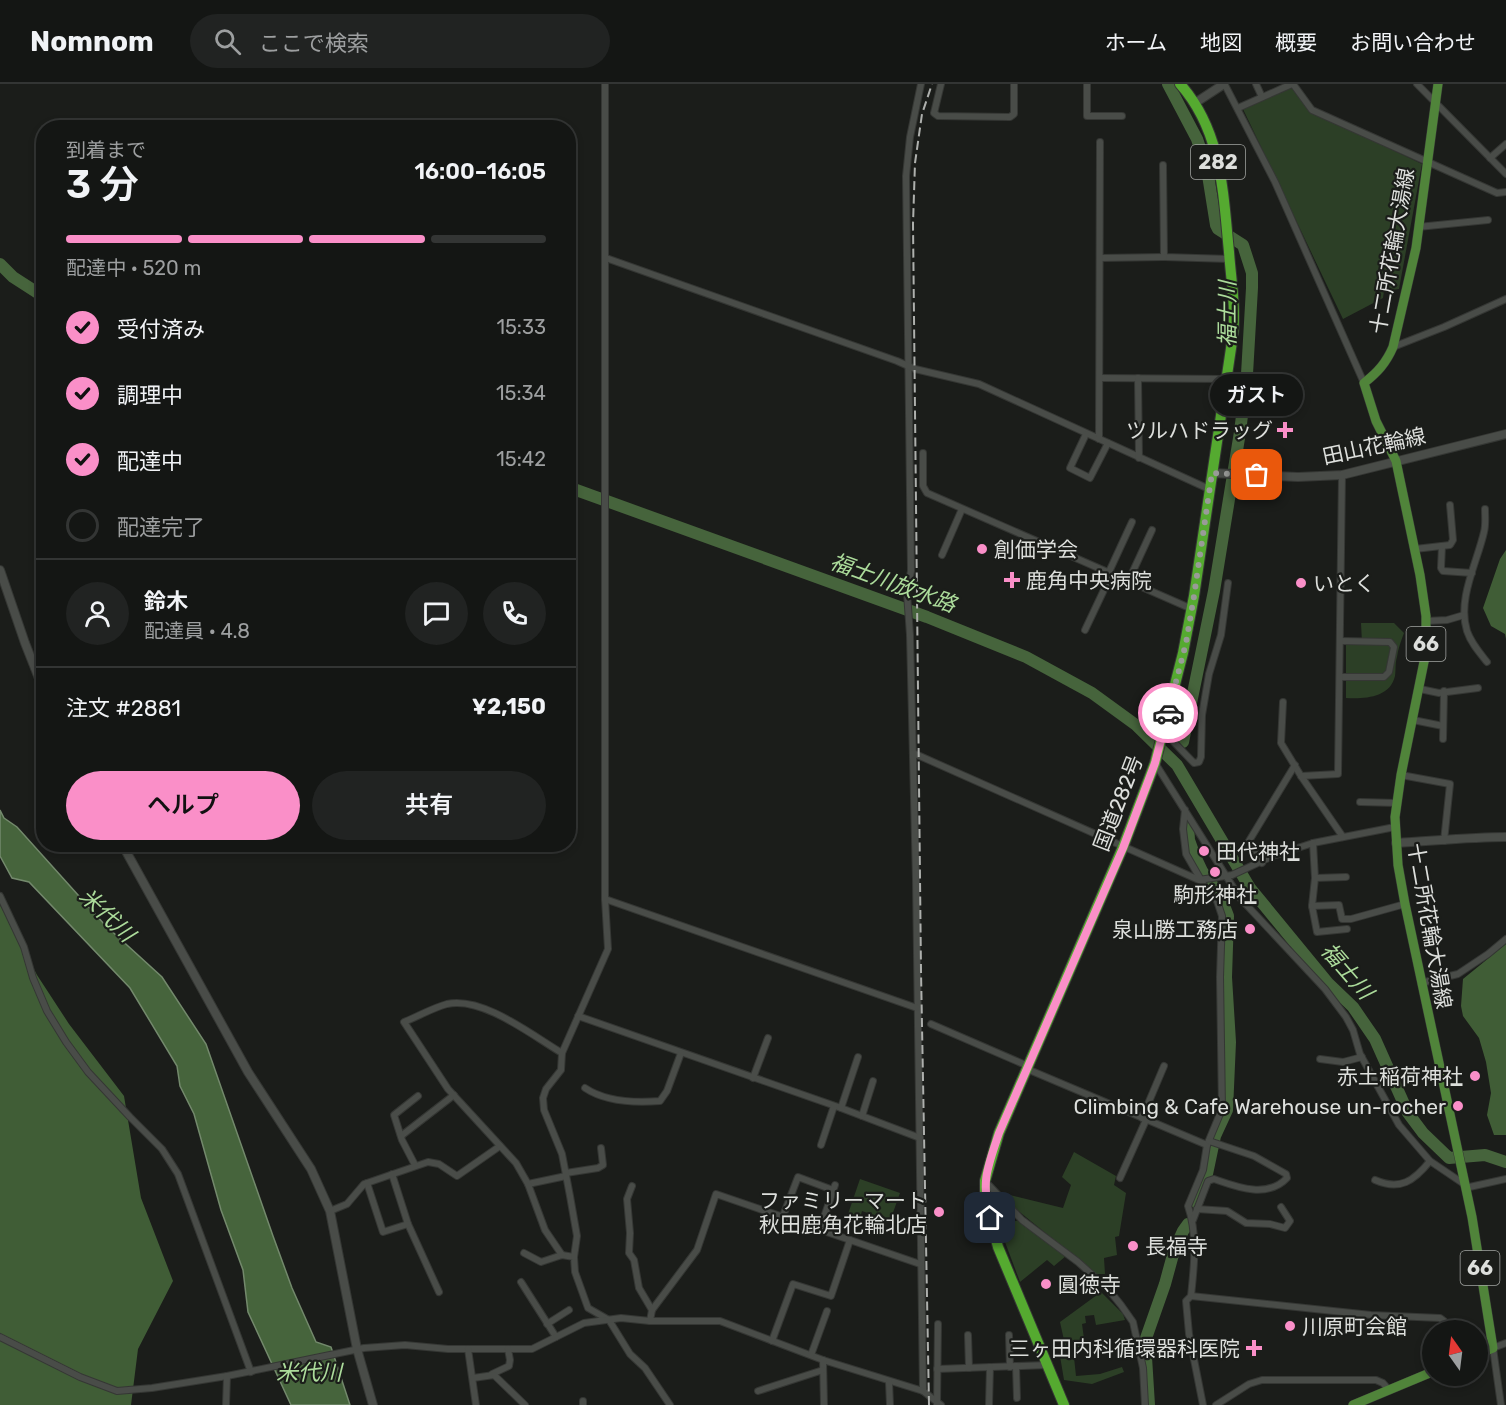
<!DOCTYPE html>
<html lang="ja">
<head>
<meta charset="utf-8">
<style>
	:root { --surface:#141614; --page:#212322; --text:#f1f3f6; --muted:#9d9fa0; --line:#333534; --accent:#fa8fc8 }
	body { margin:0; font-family:Rubik,"Noto Sans JP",sans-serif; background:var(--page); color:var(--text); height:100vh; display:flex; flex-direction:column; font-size:22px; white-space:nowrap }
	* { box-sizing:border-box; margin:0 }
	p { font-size:20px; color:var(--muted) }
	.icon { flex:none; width:33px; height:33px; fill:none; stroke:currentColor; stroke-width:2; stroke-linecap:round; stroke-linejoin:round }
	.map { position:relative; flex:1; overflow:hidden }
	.side { position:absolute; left:36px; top:36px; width:540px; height:732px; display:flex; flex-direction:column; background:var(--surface); border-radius:24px; box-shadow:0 3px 9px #0003,0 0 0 2px var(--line) }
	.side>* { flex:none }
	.needle { width:39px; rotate:346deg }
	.tools { position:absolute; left:1422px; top:1236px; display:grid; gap:12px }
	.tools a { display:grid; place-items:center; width:66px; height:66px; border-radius:50%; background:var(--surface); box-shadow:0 3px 9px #0003,0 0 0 2px var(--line); font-size:30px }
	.pin { position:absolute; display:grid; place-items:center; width:51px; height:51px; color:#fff; margin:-26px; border-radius:12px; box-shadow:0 3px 9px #0006 }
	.courier { position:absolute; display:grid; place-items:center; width:60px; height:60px; margin:-30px; border:4px solid #fa8fc8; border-radius:50%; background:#fff; color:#222; box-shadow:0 2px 8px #0007 }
	.bubble { position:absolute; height:42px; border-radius:21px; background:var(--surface); box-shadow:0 3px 9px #0003,0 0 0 2px var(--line); font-size:20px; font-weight:600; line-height:42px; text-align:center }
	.headline em { font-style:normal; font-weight:600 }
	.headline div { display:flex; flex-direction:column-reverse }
	.headline { display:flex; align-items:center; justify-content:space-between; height:102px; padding:0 30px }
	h1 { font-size:39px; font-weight:600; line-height:45px }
	.bar { display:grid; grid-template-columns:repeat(4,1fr); gap:9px 6px; align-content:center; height:72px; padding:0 30px }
	.bar i { height:8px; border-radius:4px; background:var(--line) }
	.bar .on { background:var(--accent) }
	.bar p { grid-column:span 4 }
	.line { display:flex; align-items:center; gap:15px; padding:0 30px; border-top:2px solid var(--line) }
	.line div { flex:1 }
	.round { display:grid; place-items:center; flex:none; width:63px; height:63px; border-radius:32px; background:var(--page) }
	ol { padding:0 30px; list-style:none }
	li { display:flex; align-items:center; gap:18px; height:66px }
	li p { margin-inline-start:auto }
	li .icon { padding:6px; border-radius:50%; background:var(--accent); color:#111; stroke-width:4 }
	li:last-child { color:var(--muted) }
	li i { width:33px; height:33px; border:3px solid var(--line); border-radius:50% }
	.button { display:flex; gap:12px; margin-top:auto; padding:12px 30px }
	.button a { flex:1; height:69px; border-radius:36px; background:var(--accent); color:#111; font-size:24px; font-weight:600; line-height:69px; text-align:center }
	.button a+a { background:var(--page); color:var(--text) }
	header { display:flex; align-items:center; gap:36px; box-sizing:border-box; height:84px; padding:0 30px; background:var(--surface); border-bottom:2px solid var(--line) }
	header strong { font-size:28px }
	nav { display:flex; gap:33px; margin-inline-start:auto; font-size:21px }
	.search { width:420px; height:54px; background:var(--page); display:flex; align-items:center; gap:15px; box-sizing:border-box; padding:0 21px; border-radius:33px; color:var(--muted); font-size:22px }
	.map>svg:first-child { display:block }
</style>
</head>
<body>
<header>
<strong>Nomnom</strong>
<div class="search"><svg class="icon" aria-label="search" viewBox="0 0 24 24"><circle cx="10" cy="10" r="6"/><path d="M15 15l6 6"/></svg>ここで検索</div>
<nav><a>ホーム</a><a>地図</a><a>概要</a><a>お問い合わせ</a></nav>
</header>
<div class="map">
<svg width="1506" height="1321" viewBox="0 0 1506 1321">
	<rect width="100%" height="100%" fill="#1b1d1a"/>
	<g fill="#2c3f26">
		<polygon points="1291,2 1308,26 1422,80 1399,205 1384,207 1383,214 1343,235 1243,25"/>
		<path d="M1361,539H1394L1404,549C1401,557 1398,565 1397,573C1395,579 1396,586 1395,592C1390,614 1364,615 1346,614V561L1362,559Z"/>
		<polygon points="1074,1068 1116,1092 1114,1101 1126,1109 1119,1152 1115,1153 1117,1171 1104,1174 1105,1190 1096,1190 1010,1120 1010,1111 1063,1124 1071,1101 1062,1093"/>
		<polygon points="860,1095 900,1109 890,1137 862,1127 860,1134 848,1130"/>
		<polygon points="1019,1136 1066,1172 1054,1182 1047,1176 1020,1198 999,1142"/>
		<polygon points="1101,1208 1123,1230 1125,1236 1096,1241 1094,1231 1085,1232 1086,1239 1082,1240 1085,1262 1073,1264 1076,1292 1100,1290 1122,1283 1124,1288 1092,1300 1064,1296 1060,1272 1067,1270 1060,1238"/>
	</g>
	<g fill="#405d36">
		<polygon points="1506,466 1506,555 1505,550 1491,542 1483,524 1500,475"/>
		<polygon points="0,821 37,891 69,940 124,1012 141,1114 173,1197 138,1265 131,1321 0,1321"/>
		<polygon points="1506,860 1506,1051 1494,1051 1487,1031 1491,1009 1486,978 1479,954 1463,932 1461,922 1463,895"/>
	</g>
	<polygon fill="#46643c" stroke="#73896c" stroke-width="1.5" points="0,726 4,734 17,743 105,841 162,893 206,960 273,1152 292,1204 316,1258 331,1263 350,1321 291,1321 248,1228 243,1186 221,1126 194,1030 180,1002 177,982 130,904 29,798 12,794 0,772"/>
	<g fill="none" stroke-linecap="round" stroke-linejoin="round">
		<g stroke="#46643c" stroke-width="12">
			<polyline points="1168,0 1197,55 1207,85 1216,141 1218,145 1243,161 1252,189 1252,204 1247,290 1240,348 1214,507 1183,658"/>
			<polyline points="0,180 13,193 44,213"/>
			<polyline points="568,403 927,533 1026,573 1092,609 1136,641 1177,681 1250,804 1328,899 1353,923 1375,955 1408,1029 1423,1049 1449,1074 1485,1071 1506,1078"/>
			<polyline points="1188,740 1189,756 1194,770 1202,787 1220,811 1228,832 1226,893 1230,958 1227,1026 1215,1052 1207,1090 1197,1119"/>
			<polyline points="1149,1321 1145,1257 1165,1200 1174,1167 1183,1147 1188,1140"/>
		</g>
		<defs>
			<g id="street">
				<polyline points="921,0 910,53 906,92 911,487 907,509 910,551 916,796 923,1307"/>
				<polyline points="941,0 934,29 938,32 1010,33 1014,30 1014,0"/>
				<polyline points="1087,0 1087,32 1122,32"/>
				<polyline points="1256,0 1262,13"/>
				<polyline points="1293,0 1312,26 1497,109 1506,108"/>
				<polyline points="1417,0 1506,90"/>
				<polyline points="1225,1 1275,98 1364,299"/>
				<polyline points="1238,24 1292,0"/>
				<polyline points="1490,74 1506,60"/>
				<polyline points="1163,81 1164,173 1230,175"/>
				<polyline points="1418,143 1488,136"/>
				<polyline points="606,174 897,277 915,285 979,300 1209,405"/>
				<polyline points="1100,174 1164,173"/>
				<polyline points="1393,263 1444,243 1506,215"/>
				<polyline points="1100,294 1227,295"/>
				<polyline points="1138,294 1139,374"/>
				<polyline points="1086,350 1070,384 1090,394 1108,359"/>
				<polyline points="1099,355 1100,58"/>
				<polyline points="923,369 923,402 927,409 1192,525"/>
				<path d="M1485,425C1485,433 1486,441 1484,448C1477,479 1457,515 1467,547C1471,559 1479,568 1487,578"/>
				<polyline points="1442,462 1441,484 1443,487 1472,489"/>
				<polyline points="1415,465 1450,461 1453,456 1450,421"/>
				<polyline points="942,471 962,425"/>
				<polyline points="1108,490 1132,438"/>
				<polyline points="1128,498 1152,446"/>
				<polyline points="1426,537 1447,536 1464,531"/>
				<polyline points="1085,546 1111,491"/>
				<polyline points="1340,593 1384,593 1389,588 1394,563 1390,558 1341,557"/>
				<polyline points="1420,605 1439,609 1478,604"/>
				<polyline points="1283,618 1281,659 1301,692 1343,753"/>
				<polyline points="1413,636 1443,642"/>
				<polyline points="1164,648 1194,679 1199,678 1201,673 1202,631 1209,590 1221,551 1228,499"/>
				<polyline points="1443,655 1444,607"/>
				<polyline points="913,669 1199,796 1232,791 1273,772 1313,759 1395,743"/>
				<polyline points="1155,679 1240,814 1325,905 1346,933 1353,946 1360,970 1399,1041 1430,1077 1464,1100"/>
				<polyline points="1401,691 1450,700 1444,757"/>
				<polyline points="1301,692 1338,690 1342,391"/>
				<polyline points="1360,718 1397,719"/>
				<path d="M1185,726L1183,745L1186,770L1205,803L1217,817L1222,832L1220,893L1222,1025L1207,1061L1203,1086L1188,1122C1198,1151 1194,1183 1191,1212L1186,1217L1189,1250L1203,1321"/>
				<polyline points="1313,759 1315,794 1312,822 1317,848 1347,845"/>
				<polyline points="1262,779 1249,757 1295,681"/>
				<polyline points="1315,794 1346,793"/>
				<polyline points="0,812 24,863 33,894 47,927 66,958 88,988 130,1033 162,1065 178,1090 251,1288"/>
				<polyline points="605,815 917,924"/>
				<polyline points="1312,822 1339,821 1342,835 1351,835 1405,820"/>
				<polyline points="1421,899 1458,890 1488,870 1506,855"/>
				<polyline points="578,932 841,1024 920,1054"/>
				<polyline points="931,940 1028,982"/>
				<polyline points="1320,975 1343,978 1362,973"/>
				<polyline points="1027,985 1207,1061"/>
				<polyline points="753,994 768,954"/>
				<path d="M585,1004C606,1018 635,1019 660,1017L667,1007L681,969"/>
				<polyline points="841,1024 858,973"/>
				<polyline points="862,1032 873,997"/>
				<polyline points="1142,1034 1164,982"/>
				<polyline points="401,1052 454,1011"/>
				<polyline points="821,1061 834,1022"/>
				<polyline points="415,1081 402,1056 394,1031 418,1012"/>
				<polyline points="566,1089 598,1084 603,1081 601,1064"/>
				<polyline points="392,1090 408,1140 439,1208"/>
				<polyline points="1120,1094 1146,1036"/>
				<path d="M1375,1096C1400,1107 1414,1097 1430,1077"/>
				<polyline points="985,1097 1022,1136 1078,1178 1108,1205 1121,1221 1133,1238 1143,1284 1145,1321"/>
				<polyline points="367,1099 383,1148 408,1140"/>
				<polyline points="528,1100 566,1092"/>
				<polyline points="632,1102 627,1115 630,1149 629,1169 634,1176 639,1204 652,1226"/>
				<polyline points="1465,1104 1506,1095"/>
				<polyline points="1197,1125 1227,1127 1246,1139 1270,1140 1285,1144 1290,1137 1281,1123"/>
				<polyline points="330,1127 347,1120 364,1100 428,1078 439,1080 457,1092 500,1062"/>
				<polyline points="783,1132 798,1093 833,1106"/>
				<path d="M1193,1136L1208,1097L1214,1095C1237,1103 1267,1115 1287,1094L1286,1090L1254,1072L1209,1057"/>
				<polyline points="820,1145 835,1101"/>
				<polyline points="524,1169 541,1178 562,1171 574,1173 575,1188 588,1224 609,1236 630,1270 645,1284 670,1321"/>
				<path d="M562,1171L545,1146L528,1100L516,1079L448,1005L404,938C417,933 432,924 447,920C483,912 533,952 562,969"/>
				<polyline points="574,1173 577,1152 570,1112 562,1070 544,1026 543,1014 546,1005 561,986 562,969 608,865 605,815 605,0"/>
				<polyline points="521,1198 556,1253"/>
				<polyline points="1191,1212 1371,1231 1440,1234 1444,1237 1449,1246"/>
				<polyline points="650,1237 652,1226 697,1166 716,1110 920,1180"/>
				<polyline points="547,1240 569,1226"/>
				<polyline points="968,1251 969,1284"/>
				<polyline points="1009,1251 1010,1283"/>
				<polyline points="0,1253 80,1293 117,1307 152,1304 227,1292 364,1264 405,1261 448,1265 532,1265 584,1239 621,1234 650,1237 720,1237 823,1276 923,1307 941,1321"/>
				<polyline points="772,1257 793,1200 831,1212 850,1156"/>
				<polyline points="468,1265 476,1321"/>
				<polyline points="1139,1268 1192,1265"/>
				<polyline points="811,1271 827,1227"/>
				<polyline points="823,1276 824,1321"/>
				<polyline points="1016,1282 1017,1314"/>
				<polyline points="937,1285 1047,1281"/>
				<polyline points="492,1290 509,1282 510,1276 508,1265"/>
				<polyline points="473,1294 494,1291 525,1321"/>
				<polyline points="889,1298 890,1321"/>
				<polyline points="758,1307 823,1286"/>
				<polyline points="583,1317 583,1321"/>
				<polyline points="937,1320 938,1240"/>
				<polyline points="226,1321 227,1292"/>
				<polyline points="989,1321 990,1283"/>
				<polyline points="1216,1321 1249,1300 1262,1296 1376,1296 1383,1299 1389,1306"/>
				<polyline points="1501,1321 1493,1264 1506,1259"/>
			</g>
			<g id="secondary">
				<polyline points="1195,19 1224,0"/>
				<polyline points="1212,389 1298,393 1342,391 1506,350"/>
				<polyline points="0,486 25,559 44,607"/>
				<path d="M1396,759C1433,757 1470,753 1506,753"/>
				<polyline points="122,760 248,988 311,1085 330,1127 357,1265 373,1321"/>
			</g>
			<g id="primary">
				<path d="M1438,0L1416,164L1393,263C1386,279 1378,288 1364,299L1376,337L1396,377L1420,491L1426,532V568L1401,691L1395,733L1398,781L1405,820L1472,1133L1493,1264L1478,1270"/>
				<polyline points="1353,1321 1432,1288"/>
			</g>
			<path id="highway" d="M1064,1321L998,1163L985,1115V1097L999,1049L1123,763L1155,679L1183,569L1194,512L1233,251C1236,223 1231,196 1229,168C1223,108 1222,47 1180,0"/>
		</defs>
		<use href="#street" stroke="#353734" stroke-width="8"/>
		<use href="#secondary" stroke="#353734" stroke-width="10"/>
		<use href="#primary" stroke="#353734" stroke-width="10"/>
		<use href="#highway" stroke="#353734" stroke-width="12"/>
		<use href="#street" stroke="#494c48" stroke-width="6"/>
		<use href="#secondary" stroke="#494c48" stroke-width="8"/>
		<use href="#primary" stroke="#50843a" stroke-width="9"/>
		<use href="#highway" stroke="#55aa30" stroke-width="10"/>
		<polyline stroke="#aeb0ad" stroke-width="2" stroke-dasharray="9 4.5" stroke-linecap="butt" points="929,1321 921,887 913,140 915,79 922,30 932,0"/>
	</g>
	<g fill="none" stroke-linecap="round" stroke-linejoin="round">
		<polyline stroke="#999b98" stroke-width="6" stroke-dasharray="0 10.8" points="1168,629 1186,559 1194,512 1212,389 1257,391"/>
		<path stroke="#fa8fc8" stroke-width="8" d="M990,1134C981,1097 987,1085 999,1049L1123,764L1155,679L1168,629"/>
	</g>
	<g fill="#fa8fc8" stroke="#1b1d1a" stroke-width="2">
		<path d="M1282 337h6v6h6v6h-6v6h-6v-6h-6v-6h6z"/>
		<circle cx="982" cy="465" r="6"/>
		<path d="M1009 487h6v6h6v6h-6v6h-6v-6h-6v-6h6z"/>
		<circle cx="1301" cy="499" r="6"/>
		<circle cx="1204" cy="767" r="6"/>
		<circle cx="1215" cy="788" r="6"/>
		<circle cx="1250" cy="845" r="6"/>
		<circle cx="1475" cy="992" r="6"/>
		<circle cx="1458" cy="1022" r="6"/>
		<circle cx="939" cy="1128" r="6"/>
		<circle cx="1133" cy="1162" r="6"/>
		<circle cx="1046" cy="1200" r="6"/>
		<circle cx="1290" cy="1242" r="6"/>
		<path d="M1251 1255h6v6h6v6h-6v6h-6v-6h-6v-6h6z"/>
	</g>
	<g text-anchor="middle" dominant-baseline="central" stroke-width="4.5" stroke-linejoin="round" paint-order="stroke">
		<g fill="#1b1d1a" stroke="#a3a5a2" stroke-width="1.5">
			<rect x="1191" y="61" width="54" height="34" rx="4.5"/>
			<rect x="1406.5" y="543" width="39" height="34" rx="4.5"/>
			<rect x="1460.5" y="1167" width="39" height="34" rx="4.5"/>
		</g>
		<g font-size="20" font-weight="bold" fill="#dddfdc">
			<text x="1218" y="78">282</text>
			<text x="1426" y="560">66</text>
			<text x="1480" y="1184">66</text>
		</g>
		<g font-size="21" fill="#dddfdc" stroke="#1b1d1a">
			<text transform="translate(1392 167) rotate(-80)">十二所花輪大湯線</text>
			<text transform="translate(1374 362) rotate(-12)">田山花輪線</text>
			<text transform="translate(1118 719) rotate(-69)">国道282号</text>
			<text transform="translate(1430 842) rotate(80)">十二所花輪大湯線</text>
		</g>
		<g font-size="21" fill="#dddfdc" stroke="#1b1d1a" text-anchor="start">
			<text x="1273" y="346" text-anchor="end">ツルハドラッグ</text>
			<text x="994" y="465">創価学会</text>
			<text x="1026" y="496">鹿角中央病院</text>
			<text x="1313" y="499">いとく</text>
			<text x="1216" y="767">田代神社</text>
			<text x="1215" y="810" text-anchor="middle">駒形神社</text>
			<text x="1238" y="845" text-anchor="end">泉山勝工務店</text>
			<text x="1463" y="992" text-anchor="end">赤土稲荷神社</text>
			<text x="1446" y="1022" text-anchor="end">Climbing &amp; Cafe Warehouse un-rocher</text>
			<text x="927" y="1116" text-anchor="end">ファミリーマート<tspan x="927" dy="24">秋田鹿角花輪北店</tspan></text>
			<text x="1145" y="1162">長福寺</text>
			<text x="1058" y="1200">圓徳寺</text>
			<text x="1302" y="1242">川原町会館</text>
			<text x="1240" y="1264" text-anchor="end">三ヶ田内科循環器科医院</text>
		</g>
		<g font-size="22" font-style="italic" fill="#acdc9b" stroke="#1b1d1a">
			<text transform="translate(1227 230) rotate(-90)">福士川</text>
			<text transform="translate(893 499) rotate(20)">福士川放水路</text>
			<text transform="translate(107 831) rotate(44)">米代川</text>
			<text transform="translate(1347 887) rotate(49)">福士川</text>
			<text x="309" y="1288">米代川</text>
		</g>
	</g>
</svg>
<div class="tools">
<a><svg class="needle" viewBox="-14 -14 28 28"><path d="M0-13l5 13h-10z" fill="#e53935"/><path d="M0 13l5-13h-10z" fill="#9d9fa0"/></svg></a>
</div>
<div class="pin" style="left:1257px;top:391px;background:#ea580c"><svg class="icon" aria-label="bag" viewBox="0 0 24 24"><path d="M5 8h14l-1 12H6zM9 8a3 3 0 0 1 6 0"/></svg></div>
<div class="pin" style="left:990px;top:1134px;background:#1f2937"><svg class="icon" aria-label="home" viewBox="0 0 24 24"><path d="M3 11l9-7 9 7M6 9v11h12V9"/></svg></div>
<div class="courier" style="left:1168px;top:629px"><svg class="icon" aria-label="car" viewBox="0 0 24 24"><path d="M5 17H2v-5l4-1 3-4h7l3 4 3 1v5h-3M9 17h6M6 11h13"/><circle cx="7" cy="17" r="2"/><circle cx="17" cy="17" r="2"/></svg></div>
<div class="bubble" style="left:1210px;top:290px;width:93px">ガスト</div>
<section class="side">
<div class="headline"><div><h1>3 分</h1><p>到着まで</p></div><em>16:00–16:05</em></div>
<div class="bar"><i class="on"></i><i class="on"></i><i class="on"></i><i></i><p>配達中 · 520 m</p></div>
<ol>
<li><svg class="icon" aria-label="check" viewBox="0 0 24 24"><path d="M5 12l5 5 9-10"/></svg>受付済み<p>15:33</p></li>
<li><svg class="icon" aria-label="check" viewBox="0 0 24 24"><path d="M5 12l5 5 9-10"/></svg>調理中<p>15:34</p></li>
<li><svg class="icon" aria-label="check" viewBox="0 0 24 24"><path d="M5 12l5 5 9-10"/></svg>配達中<p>15:42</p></li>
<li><i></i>配達完了</li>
</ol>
<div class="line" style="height:108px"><a class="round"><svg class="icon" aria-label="person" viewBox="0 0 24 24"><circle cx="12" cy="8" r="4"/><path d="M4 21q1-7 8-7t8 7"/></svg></a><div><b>鈴木</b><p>配達員 · 4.8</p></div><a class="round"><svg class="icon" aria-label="chat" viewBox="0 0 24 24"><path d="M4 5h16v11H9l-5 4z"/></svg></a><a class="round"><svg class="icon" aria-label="phone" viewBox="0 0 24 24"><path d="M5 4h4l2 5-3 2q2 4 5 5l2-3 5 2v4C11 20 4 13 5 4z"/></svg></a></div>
<div class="line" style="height:78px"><div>注文 #2881</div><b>¥2,150</b></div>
<div class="button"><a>ヘルプ</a><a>共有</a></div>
</section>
</div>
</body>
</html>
